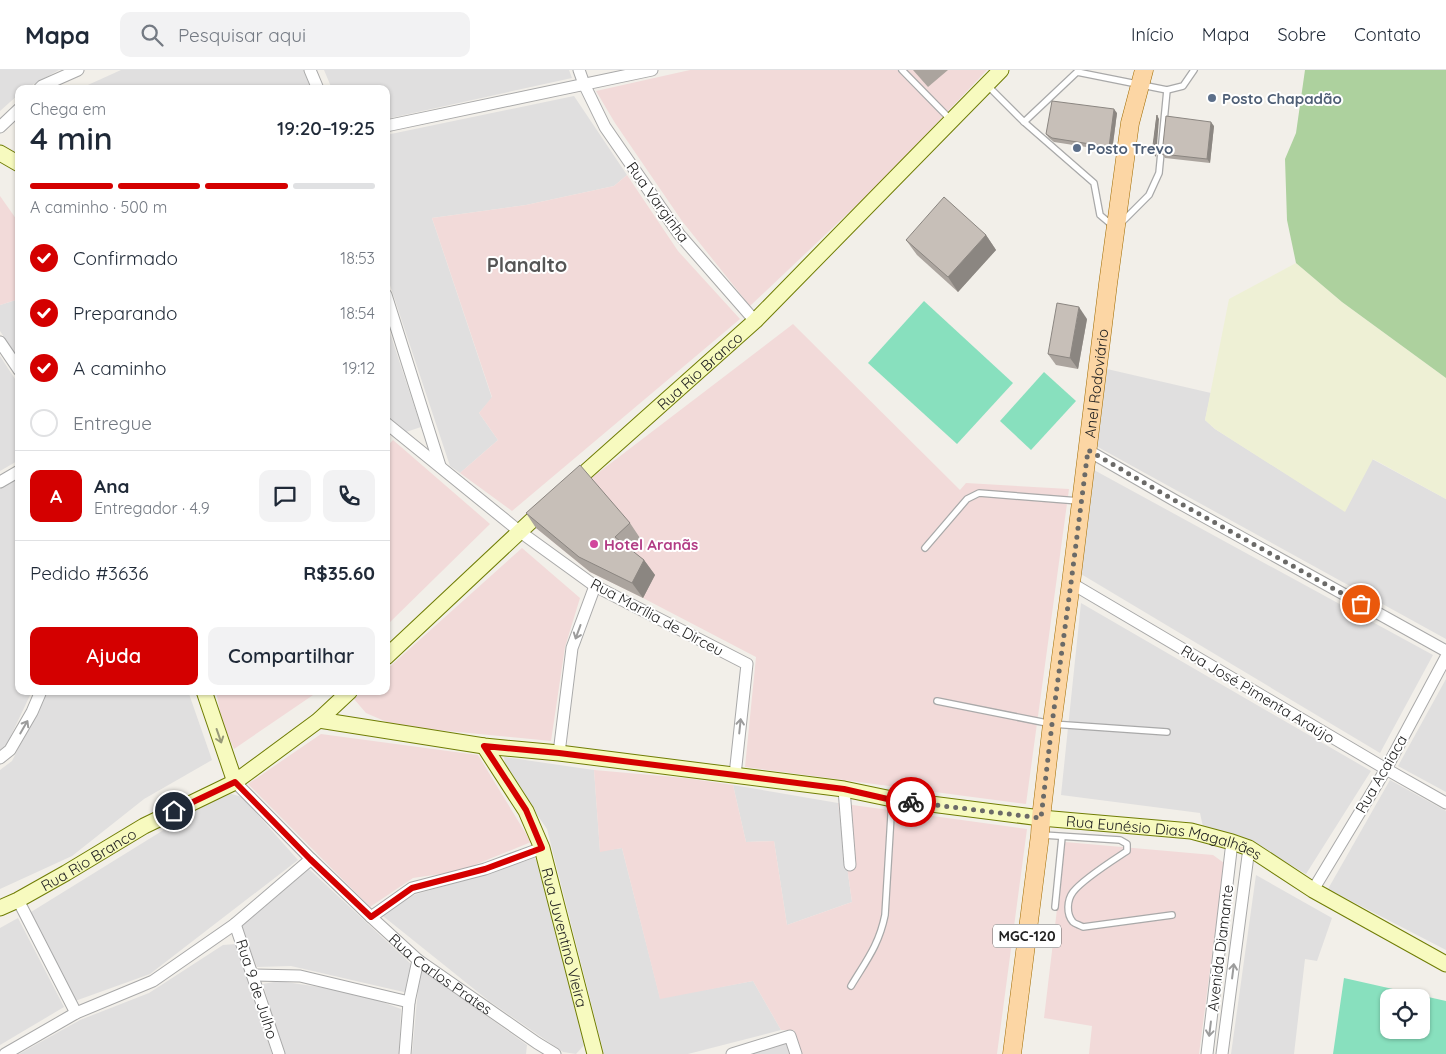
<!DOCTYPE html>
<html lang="pt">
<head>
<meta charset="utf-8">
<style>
	:root { --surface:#fff; --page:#f2f2f3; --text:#1f2937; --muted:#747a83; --line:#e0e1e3; --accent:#d40000 }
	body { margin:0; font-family:Quicksand,sans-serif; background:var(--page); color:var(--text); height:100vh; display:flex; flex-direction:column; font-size:19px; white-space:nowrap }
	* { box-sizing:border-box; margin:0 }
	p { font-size:16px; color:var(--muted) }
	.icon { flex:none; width:28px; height:28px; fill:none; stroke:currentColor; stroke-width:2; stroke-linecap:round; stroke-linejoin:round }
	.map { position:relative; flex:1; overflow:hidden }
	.drawer { position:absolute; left:15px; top:15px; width:375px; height:610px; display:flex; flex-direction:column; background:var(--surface); border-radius:10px; box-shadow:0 1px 4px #0004 }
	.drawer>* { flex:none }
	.buttons { position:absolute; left:1380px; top:919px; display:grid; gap:10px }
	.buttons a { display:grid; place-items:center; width:50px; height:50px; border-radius:10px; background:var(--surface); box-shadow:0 1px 4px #0004; font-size:25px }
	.pin { position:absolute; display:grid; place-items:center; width:42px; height:42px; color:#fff; margin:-21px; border:2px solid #fff; border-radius:50%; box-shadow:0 1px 5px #0007 }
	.courier { position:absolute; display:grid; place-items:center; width:50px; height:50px; margin:-25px; border:4px solid #d40000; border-radius:50%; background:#fff; color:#222; box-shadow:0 1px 6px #0007 }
	.overview em { font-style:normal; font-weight:600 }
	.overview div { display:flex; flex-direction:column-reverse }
	.overview { display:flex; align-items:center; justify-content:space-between; height:85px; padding:0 15px }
	h1 { font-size:32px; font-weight:600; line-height:38px }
	.bar { display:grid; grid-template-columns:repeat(4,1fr); gap:8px 5px; align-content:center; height:60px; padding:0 15px }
	.bar i { height:6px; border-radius:4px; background:var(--line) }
	.bar .on { background:var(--accent) }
	.bar p { grid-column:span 4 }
	.line { display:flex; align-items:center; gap:12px; padding:0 15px; border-top:1px solid var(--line) }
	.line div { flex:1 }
	.round { display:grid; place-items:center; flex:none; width:52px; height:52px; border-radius:10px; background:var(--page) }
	ol { padding:0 15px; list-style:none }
	li { display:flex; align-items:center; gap:15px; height:55px }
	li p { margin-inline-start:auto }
	li .icon { padding:5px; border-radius:50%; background:var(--accent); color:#fff; stroke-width:4 }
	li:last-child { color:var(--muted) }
	li i { width:28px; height:28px; border:2px solid var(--line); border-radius:50% }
	.primary-button { display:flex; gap:10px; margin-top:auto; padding:10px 15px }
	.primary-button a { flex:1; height:58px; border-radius:10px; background:var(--accent); color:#fff; font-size:20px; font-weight:600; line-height:58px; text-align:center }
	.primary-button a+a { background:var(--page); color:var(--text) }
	header { display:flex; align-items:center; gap:30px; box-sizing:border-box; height:70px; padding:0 25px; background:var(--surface); border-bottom:1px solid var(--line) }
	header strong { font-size:24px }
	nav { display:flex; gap:28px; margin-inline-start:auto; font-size:18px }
	.search { width:350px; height:45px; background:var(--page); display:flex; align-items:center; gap:12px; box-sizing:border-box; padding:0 18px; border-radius:10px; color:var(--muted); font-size:19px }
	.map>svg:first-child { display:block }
</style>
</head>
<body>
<header>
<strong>Mapa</strong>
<div class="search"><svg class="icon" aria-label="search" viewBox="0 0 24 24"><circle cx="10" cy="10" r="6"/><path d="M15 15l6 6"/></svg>Pesquisar aqui</div>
<nav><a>Início</a><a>Mapa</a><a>Sobre</a><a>Contato</a></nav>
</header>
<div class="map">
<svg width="1446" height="984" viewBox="0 0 1446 984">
	<rect width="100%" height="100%" fill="#f2efe9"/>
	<g fill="#e0dfdf">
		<polygon points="0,0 59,0 25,19 19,19 19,24 0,41"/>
		<polygon points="121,0 304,0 311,19 79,19"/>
		<polygon points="324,0 569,0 572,8 386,49 386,19 332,19"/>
		<polygon points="574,26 627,105 614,116 526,135 432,148 492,328 479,343 498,370 460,403 450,396 386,203 386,65"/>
		<polygon points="19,229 19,290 0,261 0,235"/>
		<polygon points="386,251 421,357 406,362 386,345"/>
		<polygon points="0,286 19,315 19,390 0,401"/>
		<polygon points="1107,299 1211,323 1205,350 1215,359 1345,441 1372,389 1446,429 1446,569 1096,376"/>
		<polygon points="1094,400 1433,585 1380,683 1081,504"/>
		<polygon points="19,407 19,621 32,621 7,674 0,680 0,418"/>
		<polygon points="1081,533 1371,701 1306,804 1240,766 1203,757 1200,743 1061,725"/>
		<polygon points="1446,609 1446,722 1398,696"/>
		<polygon points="47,621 188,621 212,690 144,729 72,786 0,819 0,700 12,691"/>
		<polygon points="504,687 594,700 600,781 622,778 660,928 753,911 781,960 688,984 604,984 547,759 506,700"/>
		<polygon points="1390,710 1446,741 1446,880 1328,819"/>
		<polygon points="733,715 838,733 852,832 787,855 774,771 746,772"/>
		<polygon points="225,722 242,727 298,790 150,904 75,931 31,842"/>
		<polygon points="534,788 538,791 586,973 576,984 563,982 489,931 383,846 406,828 420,823 490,803"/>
		<polygon points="309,799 411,894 408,923 291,896 257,897 241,856"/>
		<polygon points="1256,805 1332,848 1317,891 1305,889 1294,984 1231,984"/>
		<polygon points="18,848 64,937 0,975 0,858"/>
		<polygon points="236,874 272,984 19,984 80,950 149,923 223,875"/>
		<polygon points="420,898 527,975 526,984 412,984"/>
		<polygon points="279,911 359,923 401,939 399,984 284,984 263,914"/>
		<polygon points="786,972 789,984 746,984"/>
	</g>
	<g fill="#f2dad9">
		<polygon points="690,0 987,0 881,112 750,236 682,151 615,53 596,21"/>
		<polygon points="627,105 678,181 740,249 512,441 460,403 498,370 479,343 492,327 432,148 526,135 614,116"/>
		<polygon points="0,126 19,153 19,229 0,235"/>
		<polygon points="793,254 960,420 966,413 1069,419 1026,734 745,697 756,587 643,528 590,502 536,458 590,409"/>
		<polygon points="393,370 490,454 386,556 386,378"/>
		<polygon points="522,478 580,528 565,577 551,671 396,656 366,643 354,629 362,621 386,621 386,600"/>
		<polygon points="216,621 319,621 234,679 222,652"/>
		<polygon points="321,664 478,685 531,772 460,801 413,808 370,837 248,714"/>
		<polygon points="594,700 685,708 733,715 746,772 774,771 787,855 852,832 838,733 1027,759 997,984 802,984 794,960 781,960 753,911 660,929 622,778 600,782"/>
		<polygon points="1065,772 1213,785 1224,793 1199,984 1089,984 1092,956 1044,948"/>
	</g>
	<polygon fill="#eef0d5" points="1296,193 1342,232 1446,308 1446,429 1373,389 1345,442 1215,359 1205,350 1229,229"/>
	<polygon fill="#add19e" points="1305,0 1446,0 1446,308 1342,232 1296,193 1287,150 1285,89 1296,63"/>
	<g fill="#88e0be" fill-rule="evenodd">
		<polygon points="924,231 1013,313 957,374 868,293"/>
		<polygon points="1044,302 1076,331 1031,380 1000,351"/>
		<path d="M1344,908L1446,931V984H1333ZM1389,928H1421V960H1389Z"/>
	</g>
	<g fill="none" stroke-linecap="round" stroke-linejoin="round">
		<defs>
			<g id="lane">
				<polyline points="902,0 950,49"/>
				<polyline points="988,16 1024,52 1094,113 1100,145 1113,156"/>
				<polyline points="1024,52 1077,2 1167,20 1183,16 1194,0"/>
				<polyline points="1122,152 1149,125 1159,103 1167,20"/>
				<polyline points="925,478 967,429 979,423 1079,431"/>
				<polyline points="937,631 1052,654 1167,662"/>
				<path d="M1043,765L1120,770L1127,774V781C1112,791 1083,809 1073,822C1067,830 1066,844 1073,852C1075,854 1080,855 1083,857L1172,845"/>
				<polyline points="1055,837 1062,767"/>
				<path d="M851,916C866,891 879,875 885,845L892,729"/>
			</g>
			<g id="street">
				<polyline points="310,0 318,19"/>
				<polyline points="579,0 584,14 605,57 679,164 755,251"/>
				<polyline points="39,19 42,16 78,0"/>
				<polyline points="386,56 652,0"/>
				<polyline points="0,57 19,39"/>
				<polyline points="386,225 440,396"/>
				<polyline points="0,272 19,300"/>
				<polyline points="386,353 519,461 595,516 747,594 735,705"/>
				<polyline points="1087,380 1174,430 1446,581"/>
				<polyline points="0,412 19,401"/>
				<polyline points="1071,513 1386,699 1446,733"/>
				<polyline points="559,683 572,578 595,516"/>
				<polyline points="0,688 10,680 32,642 41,621"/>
				<path id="s1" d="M235,712L311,789L371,847L418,890L537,973L555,984"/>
				<polyline points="844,719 850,795"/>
				<polyline points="1313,820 1386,699 1446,587"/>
				<polyline points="18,830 76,943"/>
				<polyline points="371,847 412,818 485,799 542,778"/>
				<polyline points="235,854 279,984"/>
				<polyline points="254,905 300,906 409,932"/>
				<polyline points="5,984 76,943 153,911 235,854 311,789"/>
				<polyline points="405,984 409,932 418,890"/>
				<polyline points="732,984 790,966 796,984"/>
				<polyline points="1207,984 1232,772"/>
				<polyline points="1222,984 1249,778"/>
			</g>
			<g id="secondary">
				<polyline points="0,83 19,94"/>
				<path id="s2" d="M571,415L755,251L1001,0"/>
				<polyline points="386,587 546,437"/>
				<polyline points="204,621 235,712"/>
				<path id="s3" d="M319,650L484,676L559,683L844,719L892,729L1041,748L1191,761L1232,772L1249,778L1313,820L1446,894"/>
				<path id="s4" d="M484,676L526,741L542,778L595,984"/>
				<path id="s5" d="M0,838L18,830L66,803L144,756L235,712L319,650L350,621"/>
			</g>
			<g id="primary">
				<path id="s6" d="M1012,984L1040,765L1041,748L1052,654L1071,513L1108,214L1130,53L1144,0"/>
			</g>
		</defs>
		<use href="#lane" stroke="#a9a9a9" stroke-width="8"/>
		<use href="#street" stroke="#a9a9a9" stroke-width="13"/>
		<use href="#secondary" stroke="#707d05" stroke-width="17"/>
		<use href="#primary" stroke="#a06b00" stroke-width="19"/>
		<use href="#lane" stroke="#fff" stroke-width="5.5"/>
		<use href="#street" stroke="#fff" stroke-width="11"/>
		<use href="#secondary" stroke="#f7fabf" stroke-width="15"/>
		<use href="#primary" stroke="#fcd6a4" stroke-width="18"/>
	</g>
	<g fill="#aba49e">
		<polygon points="913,0 948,0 928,17"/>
		<polygon points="1117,43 1112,81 1054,72 1049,68 1046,64"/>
		<polygon points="1214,56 1210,93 1165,88 1162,84"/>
		<polygon points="986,165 996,180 958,222 917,185 906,170"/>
		<polygon points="1087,249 1078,299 1056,295 1048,284"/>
		<polygon points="526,443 630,453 640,468 629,479 644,490 655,505 643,528 590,502 536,458"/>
	</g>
	<g fill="#8b8681">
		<polygon points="1114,39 1117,43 1112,81 1109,77"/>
		<polygon points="1157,45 1159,49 1156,87 1153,83"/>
		<polygon points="1211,52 1214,56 1210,93 1207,89"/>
		<polygon points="986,165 996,180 958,222 948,207"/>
		<polygon points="1079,237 1087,249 1078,299 1070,288"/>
		<polygon points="644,490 655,505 643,528 632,513"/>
	</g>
	<g fill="#c7bfb8" stroke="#8b8681">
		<polygon points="1052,31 1114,39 1109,77 1052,68 1046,64"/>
		<polygon points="1157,45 1153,83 1152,83"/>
		<polygon points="1166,46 1211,52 1207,89 1162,84"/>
		<polygon points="944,127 986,165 948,207 906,170"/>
		<polygon points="1057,233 1079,237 1070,288 1048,284"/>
		<polygon points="580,395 630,453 615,467 644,490 632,513 579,487 526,443"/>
	</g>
	<defs><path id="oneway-shaft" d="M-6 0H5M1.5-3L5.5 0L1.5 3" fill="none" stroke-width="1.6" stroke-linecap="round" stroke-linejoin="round" transform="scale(1.25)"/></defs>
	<g stroke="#9c9c9c">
		<use href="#oneway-shaft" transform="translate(578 562) rotate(110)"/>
		<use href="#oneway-shaft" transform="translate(740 656) rotate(-84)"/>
		<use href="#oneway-shaft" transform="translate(24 657) rotate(-60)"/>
		<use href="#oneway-shaft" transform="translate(1233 901) rotate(-83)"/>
		<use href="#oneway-shaft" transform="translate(1210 959) rotate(97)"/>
	</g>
	<use stroke="#979978" href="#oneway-shaft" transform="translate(219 666) rotate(71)"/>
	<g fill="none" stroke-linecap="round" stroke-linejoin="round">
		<polyline stroke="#6b6a68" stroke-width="5" stroke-dasharray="0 9" points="911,732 1041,748 1052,654 1071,513 1088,380 1174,430 1361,534"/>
		<polyline stroke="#d40000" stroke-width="6" points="174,741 235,712 310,789 371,847 412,818 485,799 542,778 526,740 484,676 559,683 735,705 844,719 892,730 911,732"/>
	</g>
	<g fill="#5c6f8a" stroke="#fff" stroke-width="2">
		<circle cx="1212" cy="28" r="5"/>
		<circle cx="1077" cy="78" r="5"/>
	</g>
	<circle fill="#d1479c" stroke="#fff" stroke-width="2" cx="594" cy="474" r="5"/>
	<g text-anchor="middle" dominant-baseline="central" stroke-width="4" stroke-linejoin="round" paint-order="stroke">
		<rect fill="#fff" stroke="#646464" stroke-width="1" x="993" y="854.5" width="68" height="23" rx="4"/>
		<g font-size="14" font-weight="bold" fill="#222">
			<text x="1027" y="866">MGC-120</text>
		</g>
		<g font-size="15" font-weight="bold" fill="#4e5e75" stroke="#fff" text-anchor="start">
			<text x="1222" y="28">Posto Chapadão</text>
			<text x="1087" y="78">Posto Trevo</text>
		</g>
		<g font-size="15" fill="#222" stroke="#fff">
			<text transform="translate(658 132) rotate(54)">Rua Varginha</text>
			<text stroke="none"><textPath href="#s2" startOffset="172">Rua Rio Branco</textPath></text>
			<text stroke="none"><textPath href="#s6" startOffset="676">Anel Rodoviário</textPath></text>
			<text transform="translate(657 547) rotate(28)">Rua Marília de Dirceu</text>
			<text transform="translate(1258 624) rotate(31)">Rua José Pimenta Araújo</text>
			<text transform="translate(1381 704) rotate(-60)">Rua Acaiaca</text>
			<text stroke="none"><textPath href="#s3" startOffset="854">Rua Eunésio Dias Magalhães</textPath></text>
			<text stroke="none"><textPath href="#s5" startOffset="101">Rua Rio Branco</textPath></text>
			<text stroke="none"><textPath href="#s4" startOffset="210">Rua Juventino Vieira</textPath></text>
			<text transform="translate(1220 878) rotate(-83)">Avenida Diamante</text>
			<text stroke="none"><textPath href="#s1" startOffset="282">Rua Carlos Prates</textPath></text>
			<text transform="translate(257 919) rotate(72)">Rua 9 de Julho</text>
		</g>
		<g font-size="15" font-weight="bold" fill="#b23c85" stroke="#fff" text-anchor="start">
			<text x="604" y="474">Hotel Aranãs</text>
		</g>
		<g font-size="20" font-weight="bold" fill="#555" stroke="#fff">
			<text x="527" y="194">Planalto</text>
		</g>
	</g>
</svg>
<div class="buttons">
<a><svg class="icon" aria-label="locate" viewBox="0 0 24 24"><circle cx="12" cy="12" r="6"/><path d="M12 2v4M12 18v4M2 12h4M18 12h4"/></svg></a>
</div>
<div class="pin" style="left:1361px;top:534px;background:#ea580c"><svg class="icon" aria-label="bag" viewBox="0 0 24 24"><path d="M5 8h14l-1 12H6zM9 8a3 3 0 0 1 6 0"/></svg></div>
<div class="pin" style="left:174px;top:741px;background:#1f2937"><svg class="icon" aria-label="home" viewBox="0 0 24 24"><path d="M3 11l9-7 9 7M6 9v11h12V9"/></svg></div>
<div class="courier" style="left:911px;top:732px"><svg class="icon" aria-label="bike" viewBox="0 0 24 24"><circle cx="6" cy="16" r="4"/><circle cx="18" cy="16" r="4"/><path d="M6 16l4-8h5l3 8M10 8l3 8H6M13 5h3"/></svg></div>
<section class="drawer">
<div class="overview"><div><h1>4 min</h1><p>Chega em</p></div><em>19:20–19:25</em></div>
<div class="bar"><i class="on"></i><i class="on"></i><i class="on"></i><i></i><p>A caminho · 500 m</p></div>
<ol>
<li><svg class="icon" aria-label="check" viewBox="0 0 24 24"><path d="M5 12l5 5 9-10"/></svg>Confirmado<p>18:53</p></li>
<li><svg class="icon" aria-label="check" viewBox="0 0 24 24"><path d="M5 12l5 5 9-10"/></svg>Preparando<p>18:54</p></li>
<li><svg class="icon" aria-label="check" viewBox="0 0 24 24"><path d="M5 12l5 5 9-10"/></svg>A caminho<p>19:12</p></li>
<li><i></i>Entregue</li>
</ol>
<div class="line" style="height:90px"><b class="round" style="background:var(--accent);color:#fff">A</b><div><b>Ana</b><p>Entregador · 4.9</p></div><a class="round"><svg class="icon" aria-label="chat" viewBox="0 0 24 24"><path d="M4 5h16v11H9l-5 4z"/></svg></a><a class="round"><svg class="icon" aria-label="phone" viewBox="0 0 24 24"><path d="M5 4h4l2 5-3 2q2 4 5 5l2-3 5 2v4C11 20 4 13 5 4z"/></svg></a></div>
<div class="line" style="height:65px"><div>Pedido #3636</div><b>R$35.60</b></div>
<div class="primary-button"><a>Ajuda</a><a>Compartilhar</a></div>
</section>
</div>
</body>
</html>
